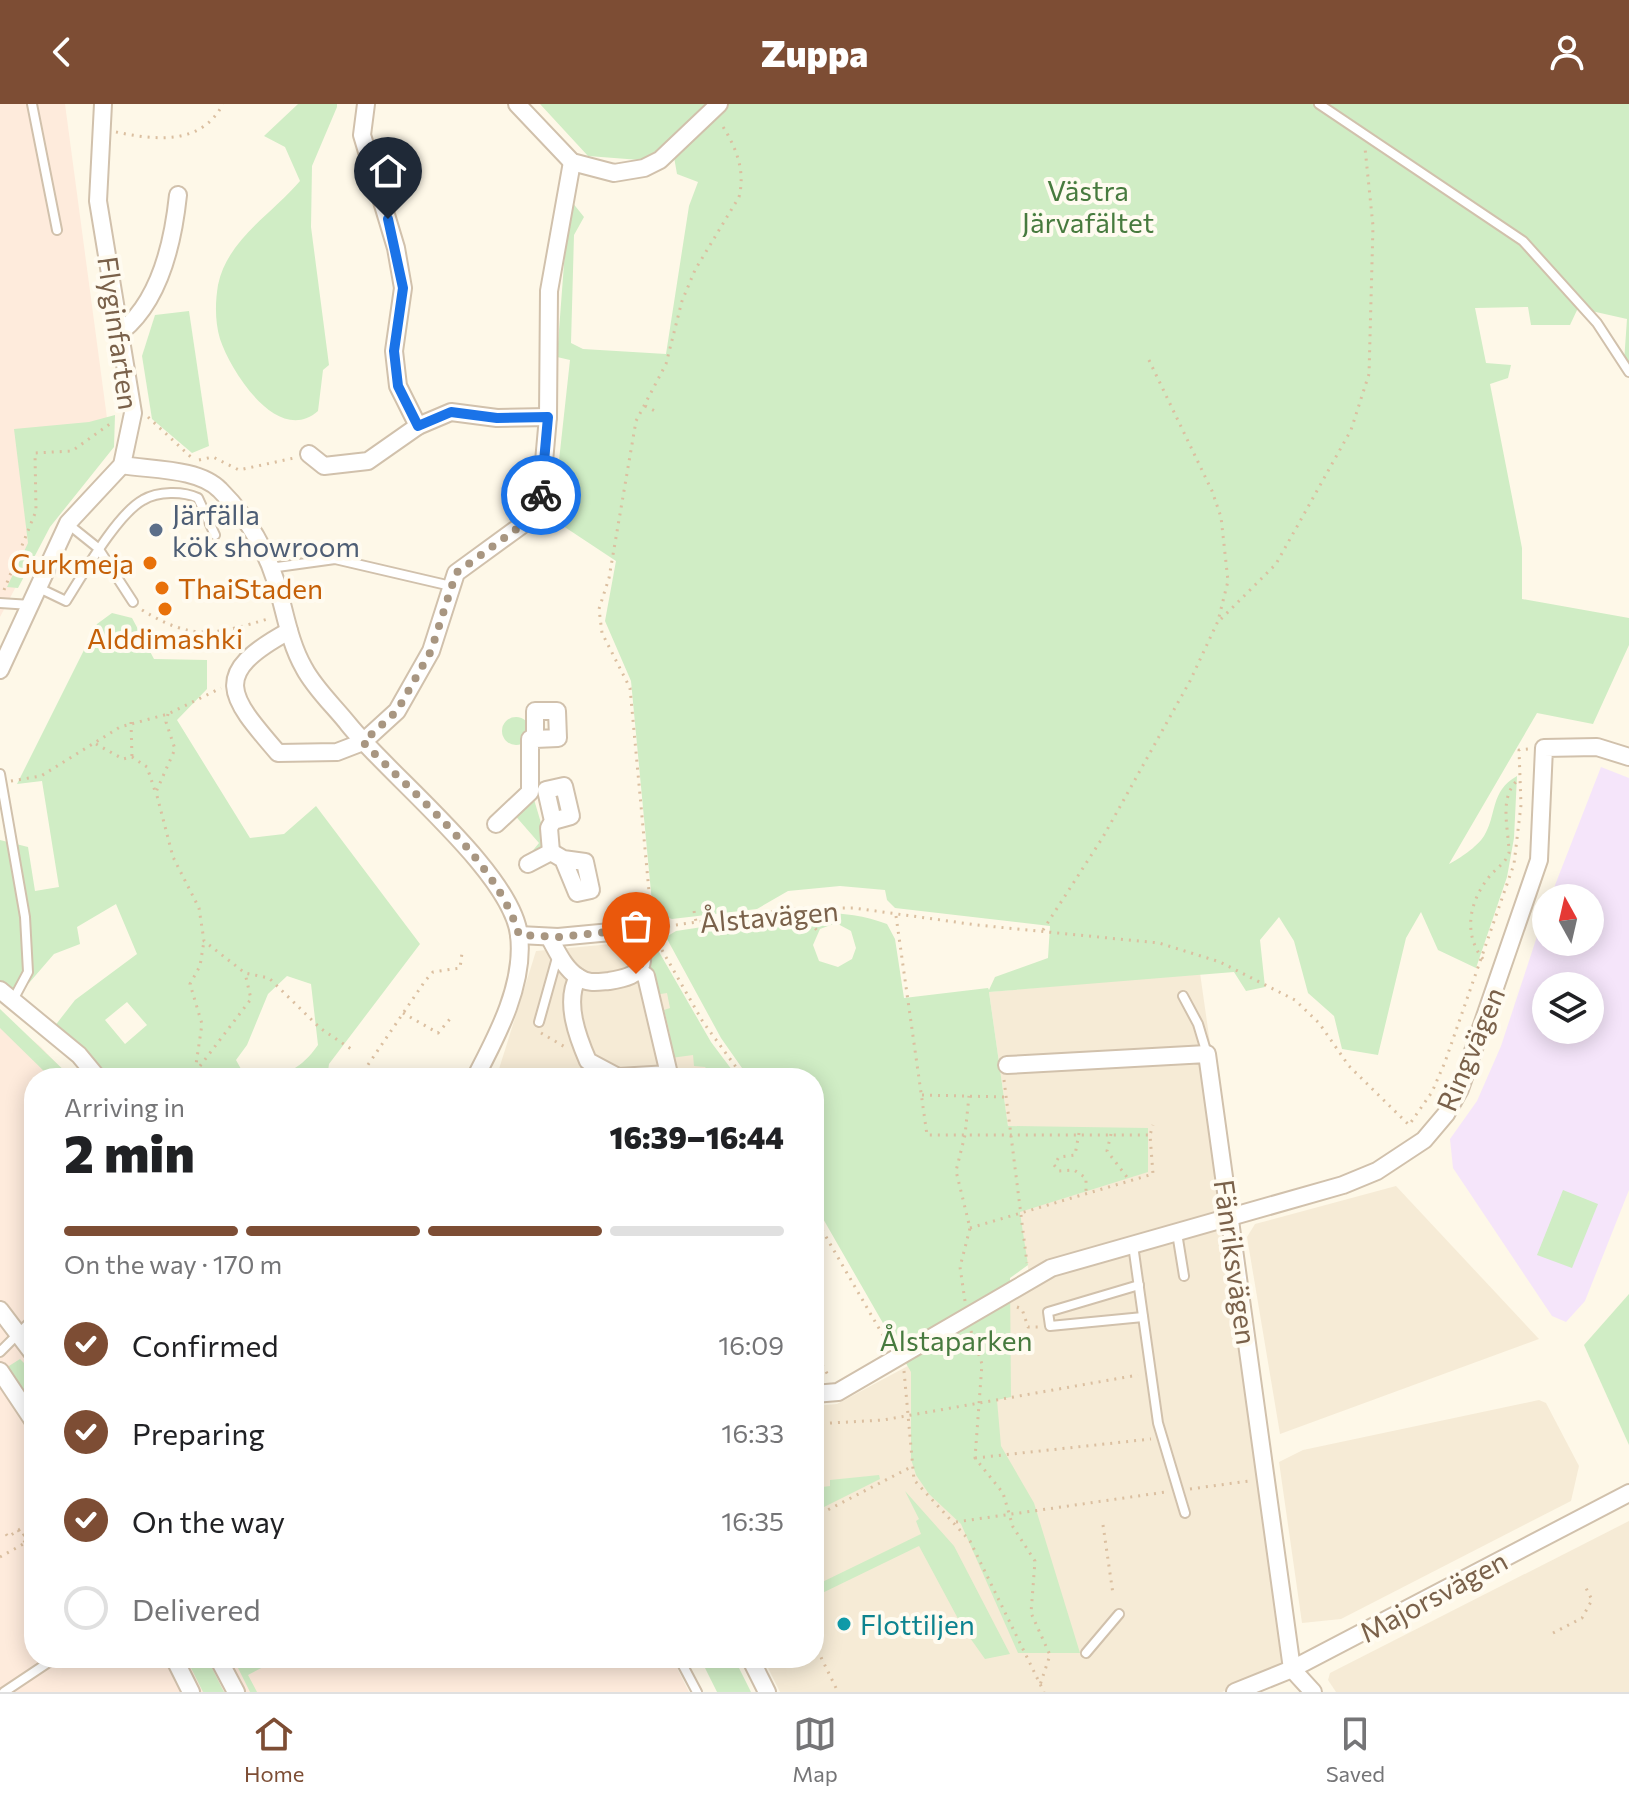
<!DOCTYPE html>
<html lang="en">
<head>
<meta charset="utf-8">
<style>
	:root { --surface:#fff; --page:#f6f6f6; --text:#202124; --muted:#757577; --line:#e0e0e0; --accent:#7d4d34 }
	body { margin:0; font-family:Commissioner,sans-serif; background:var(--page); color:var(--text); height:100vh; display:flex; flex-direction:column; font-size:30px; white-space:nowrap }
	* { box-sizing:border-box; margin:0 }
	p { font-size:26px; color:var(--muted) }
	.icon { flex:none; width:44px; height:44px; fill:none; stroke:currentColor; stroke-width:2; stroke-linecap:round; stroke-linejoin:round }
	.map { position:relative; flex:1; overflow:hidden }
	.side { position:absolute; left:24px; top:964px; width:800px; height:600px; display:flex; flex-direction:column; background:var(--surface); border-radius:32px; box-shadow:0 4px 20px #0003 }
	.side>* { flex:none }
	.needle { width:52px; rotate:352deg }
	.fabs { position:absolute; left:1532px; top:780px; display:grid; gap:16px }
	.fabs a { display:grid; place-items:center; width:72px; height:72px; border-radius:50%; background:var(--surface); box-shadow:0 4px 20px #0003; font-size:40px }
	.pin { position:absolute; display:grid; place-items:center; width:68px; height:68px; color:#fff; margin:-82px -34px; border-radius:50% 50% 50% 0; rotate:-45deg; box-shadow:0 0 8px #0007 }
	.pin .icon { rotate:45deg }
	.courier { position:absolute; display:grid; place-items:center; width:80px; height:80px; margin:-40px; border:6px solid #1a73e8; border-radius:50%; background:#fff; color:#222; box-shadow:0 2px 10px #0007 }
	.overview em { font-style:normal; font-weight:800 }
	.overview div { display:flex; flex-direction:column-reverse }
	.overview { display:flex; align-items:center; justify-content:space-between; height:136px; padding:0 40px }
	h1 { font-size:52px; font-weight:800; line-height:60px }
	.bar { display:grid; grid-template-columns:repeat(4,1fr); gap:12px 8px; align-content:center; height:96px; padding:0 40px }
	.bar i { height:10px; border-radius:6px; background:var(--line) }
	.bar .selected { background:var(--accent) }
	.bar p { grid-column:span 4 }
	ol { padding:0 40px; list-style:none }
	li { display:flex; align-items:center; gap:24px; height:88px }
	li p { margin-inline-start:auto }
	li .icon { padding:8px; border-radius:50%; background:var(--accent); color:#fff; stroke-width:4 }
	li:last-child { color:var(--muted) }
	li i { width:44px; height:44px; border:4px solid var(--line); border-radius:50% }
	header { display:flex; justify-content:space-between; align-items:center; height:104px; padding:0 40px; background:var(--accent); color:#fff; font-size:36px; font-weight:800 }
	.dock { display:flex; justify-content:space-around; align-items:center; height:112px; border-top:2px solid var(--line); background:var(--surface); font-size:22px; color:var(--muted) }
	.dock a { display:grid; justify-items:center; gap:4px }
	.dock .selected { color:var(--accent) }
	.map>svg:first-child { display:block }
</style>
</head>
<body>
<header><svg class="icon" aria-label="back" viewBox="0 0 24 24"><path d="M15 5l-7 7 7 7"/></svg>Zuppa<svg class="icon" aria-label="person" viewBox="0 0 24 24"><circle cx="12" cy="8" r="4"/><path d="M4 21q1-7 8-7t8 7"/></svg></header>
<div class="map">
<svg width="1629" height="1588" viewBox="0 0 1629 1588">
	<rect width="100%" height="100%" fill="#fef8e8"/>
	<g fill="#f6ebd6">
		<polygon points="644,837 725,974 515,974 499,965 536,847"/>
		<polygon points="1200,869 1298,1555 1222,1588 780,1588 763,1554 814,1554 814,1302 837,1300 960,1234 1031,1185 989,888"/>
		<polygon points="1396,1082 1539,1235 1280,1330 1247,1133 1255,1120"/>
		<polygon points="1539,1296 1546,1299 1579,1362 1571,1397 1341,1515 1302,1519 1279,1358 1303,1346"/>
		<polygon points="1629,1417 1629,1588 1336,1588 1328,1576 1330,1569"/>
	</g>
	<g fill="#feebdc">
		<polygon points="0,0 65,0 109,329 45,427 0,513"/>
		<polygon points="0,910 41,943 70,974 34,974 34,1554 672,1554 689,1588 0,1588"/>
	</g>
	<path fill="#f5e5fa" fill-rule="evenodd" d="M1601,663L1629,674V1086L1585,1197L1566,1218L1552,1212L1453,1064L1450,1035L1477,997L1501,942L1546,805V838H1590V794H1550ZM1546,882H1590V926H1546Z"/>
	<g fill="#d0edc5" fill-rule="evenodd">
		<path d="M298,0H337V3L312,62L311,123L329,261L323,266L318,307C278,342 231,268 220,235C215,218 215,199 218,181C227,136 272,110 300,77L285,43L264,32Z"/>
		<path d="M540,0H1629V259L1624,258L1627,215L1578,204L1570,221H1531L1528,203L1475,204L1486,259L1511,261L1508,274L1490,280L1522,444V495L1629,514V541L1593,620L1537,609L1449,760C1459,755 1477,743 1484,732C1497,711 1490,687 1517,672L1514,734L1507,773L1476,864L1438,846L1421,808L1406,834L1378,951L1342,945L1334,912L1308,889L1294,837L1279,813L1260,836L1265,883L1246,887L1234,868L989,888L1008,1022L1148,1024V1068L1020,1108L1028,1161L1010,1174L1011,1293L997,1296L1001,1342L1034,1399L1080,1549H1018L961,1420L929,1390L916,1371L911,1355V1268L814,1099V974H749L721,934L666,833L676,827C744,818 822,795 887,820L895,835L904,894L988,884L989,886L995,873L1048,854L1050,822L895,804L887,796L885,786L840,782L788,787L757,805L672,815L653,809L631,577L605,517L616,457L539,406L556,384L570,256L557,253L567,120L572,98L584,113L574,131L571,239L583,245L666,250L689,102L698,78L677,70L674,53L665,42L640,56L588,52ZM836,819L851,827L856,844L852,855L838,863L819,857L813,841L820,825Z"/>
		<polygon points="189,207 209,342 192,349 152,315 142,252 155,211"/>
		<polygon points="115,311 114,343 50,423 18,484 7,483 28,439 14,325 89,318"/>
		<path d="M112,509L132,514L154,555L207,556V585L177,616L250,734L284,730L316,702L420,840L329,960L327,974H257C287,971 301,965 318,941L311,880L287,872L268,890L247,941L236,956L246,974H201L198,970L186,974H103L54,923L75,896L137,850L116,800L77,823L80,840L54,850L29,879L12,887L0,877V736L28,743L35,787L59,783L42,677L17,680L97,520ZM127,898L147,921L125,940L105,916Z"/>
		<circle cx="516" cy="627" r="14"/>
		<polygon points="533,692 541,719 548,718 549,745 530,750 539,739 512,708"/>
		<path d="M651,834L711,938L738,974H715L705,963L694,962L693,951L671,954L665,933L670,930L664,906L670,904L667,889L654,891C650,872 650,856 644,837Z"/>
		<polygon points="0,905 72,974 51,974 0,924"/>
		<polygon points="1563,1086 1598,1100 1572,1164 1537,1151"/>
		<polygon points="1629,1190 1629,1341 1584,1241"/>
		<polygon points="20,1255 34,1269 34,1305 8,1268 9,1262"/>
		<polygon points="879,1371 880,1375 814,1408 814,1384 830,1382 830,1376"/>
		<polygon points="905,1387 954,1442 1010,1550 985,1555 963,1524 919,1442 814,1493 814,1482 921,1430 916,1417 919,1415"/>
		<polygon points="186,1554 207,1554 224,1588 203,1588"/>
		<polygon points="233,1554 251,1554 254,1559 268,1554 271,1559 248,1571 257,1588 250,1588"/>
		<polygon points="700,1554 734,1554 751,1588 717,1588"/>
	</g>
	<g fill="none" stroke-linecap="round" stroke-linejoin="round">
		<defs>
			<g id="service">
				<polyline points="32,0 57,126"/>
				<polyline points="1319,0 1523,137 1597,219 1629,268"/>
				<polyline points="68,420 98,444 133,498"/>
				<polyline points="270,464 335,455 451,482"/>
				<path d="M39,484L66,497C82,472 117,410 143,396C158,387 183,387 198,394L215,431"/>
				<polyline points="0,499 31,501"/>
				<polyline points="0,670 25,813 28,868 13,896"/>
				<polyline points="1183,892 1198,920 1207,950"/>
				<polyline points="539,918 558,850"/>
				<polyline points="1177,1129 1184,1172"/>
				<polyline points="1133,1141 1158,1319 1185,1409"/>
				<polyline points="1139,1181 1048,1208 1050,1222 1143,1213"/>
				<polyline points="0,1248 34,1214"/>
				<polyline points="1086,1549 1119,1510"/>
				<polyline points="679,1554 697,1588"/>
				<polyline points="4,1588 55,1554"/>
			</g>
			<g id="minor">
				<polyline points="366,0 362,31 396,144 403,184 394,247 398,282 418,322"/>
				<polyline points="517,0 572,58 614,69 644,64 660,56 719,0"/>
				<path d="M122,227C160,196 173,139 178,91"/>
				<polyline points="309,350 324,362 368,357 418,322 451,308 497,314 548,313"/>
				<path d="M122,361C151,366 199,364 220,386C246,412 265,443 276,478C285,507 289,538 304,564C315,585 335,603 349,621C390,672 512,769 519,831C525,880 497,932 475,974"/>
				<path d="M289,527C210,570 228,591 278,649L337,648L363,638L397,607L431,547L456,469L522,421L541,391L548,313L549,187L572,58"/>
				<polyline points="0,566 68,419 122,361 133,309 98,97 103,0"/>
				<polyline points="496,720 530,688 530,635 535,635 535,607 557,607 558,634 535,635"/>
				<polyline points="551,748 563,755 577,789 591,786 585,758 563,755"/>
				<polyline points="528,760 551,748 549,724 553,717 546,686 564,682 571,712 553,717"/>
				<polyline points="519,831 558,833 653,824"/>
				<path d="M549,833C557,847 564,864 578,873C588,880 597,878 609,877C648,871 645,860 638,825"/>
				<path d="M578,873C564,898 578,934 588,957L618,973L669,970L646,872L639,867"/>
				<polyline points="0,886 79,951 98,974"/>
				<polyline points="1007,961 1207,950 1292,1565"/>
				<polyline points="0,1206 34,1251"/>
				<polyline points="0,1267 34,1318"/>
				<polyline points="814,1290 838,1288 1051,1164 1343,1081 1377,1067 1424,1036 1446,1010 1460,985 1539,756 1544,644 1597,643 1629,653"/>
				<polyline points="174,1554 191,1588"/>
				<polyline points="218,1554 236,1588"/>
				<polyline points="750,1554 767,1588"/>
				<polyline points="1292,1565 1313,1588"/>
				<polyline points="1235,1588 1292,1565 1629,1389"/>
			</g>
		</defs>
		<use href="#service" stroke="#d1c1ac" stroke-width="12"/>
		<use href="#minor" stroke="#d1c1ac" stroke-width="20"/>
		<g stroke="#dbbfa0" stroke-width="3" stroke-dasharray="2 6" stroke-linecap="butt">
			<path d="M116,28C155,36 201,42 223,0"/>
			<polyline points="645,302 659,309"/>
			<polyline points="148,313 193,355"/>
			<polyline points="199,356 213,353 239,366 294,354"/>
			<polyline points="4,486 36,407 35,349 72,347 114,317"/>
			<path d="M142,506C194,538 217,530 271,514"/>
			<polyline points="1221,515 1276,460 1351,326 1369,270 1373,122 1365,44"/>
			<polyline points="168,610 166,618 175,645 156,688 173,753 199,804 204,837 245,869 269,874 320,924 351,945"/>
			<polyline points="131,618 132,653"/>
			<polyline points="96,640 123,655 132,653 147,663 155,687"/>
			<polyline points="11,677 41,672 120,623 168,610 221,584"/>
			<polyline points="801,805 818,828"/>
			<polyline points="694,807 696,818"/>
			<path d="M651,809L630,584L602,529L599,505L609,474L636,317L666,260L682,197L695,166L739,93C746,65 735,41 720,18"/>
			<polyline points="896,812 927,1031 1150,1031"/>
			<polyline points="668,822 800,804 854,804 977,821 1159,839 1220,858 1295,896 1319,919 1349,962 1409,1021 1432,988 1445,958 1514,760 1521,701 1519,646 1529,645"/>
			<polyline points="1043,826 1103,733 1190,577 1218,517 1228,477 1221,413 1212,387 1147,252"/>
			<polyline points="658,839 703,918 744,974"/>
			<path d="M1483,855C1463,830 1469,798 1489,773C1496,764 1505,760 1509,749C1509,726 1498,693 1518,676"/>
			<polyline points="403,909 438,929 450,915"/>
			<polyline points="541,929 565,943"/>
			<polyline points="200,962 251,895 245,869"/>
			<polyline points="685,967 703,966 712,974"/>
			<polyline points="194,974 202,920 190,880 200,862 204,837"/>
			<polyline points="359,974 425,877 433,868 460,864 462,849"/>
			<polyline points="1004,976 1027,1159"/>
			<polyline points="922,991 1006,993"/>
			<polyline points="1079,1029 1075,1051 1059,1053 1054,1061 1059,1067 1074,1066 1086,1074 1086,1090"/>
			<polyline points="1111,1030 1107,1047 1130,1077"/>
			<polyline points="814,1112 888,1240"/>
			<polyline points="970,1124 1153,1070 1150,1031 1153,1021"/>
			<polyline points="965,1197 960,1163 970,1124 956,1067 965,1031 969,992"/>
			<polyline points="1017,1203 1022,1205 1028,1223 1039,1223"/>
			<polyline points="971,1227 982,1260 975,1354 1003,1389 1013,1423 1035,1457 1031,1509 1050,1551 1040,1581"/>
			<polyline points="814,1247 828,1271"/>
			<polyline points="904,1267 914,1376 970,1437 1044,1588"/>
			<polyline points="814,1320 883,1316 1138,1271"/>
			<polyline points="975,1354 1151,1335"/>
			<polyline points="1190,1385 1249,1377"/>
			<polyline points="814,1413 911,1363"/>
			<polyline points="956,1418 1166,1388"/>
			<polyline points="1103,1421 1113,1490"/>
			<polyline points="18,1426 22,1432 34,1424"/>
			<polyline points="6,1430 8,1433 34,1416"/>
			<polyline points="25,1438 23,1435 34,1428"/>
			<polyline points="0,1453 34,1434"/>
			<polyline points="1553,1529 1582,1514 1592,1496 1585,1482"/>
			<polyline points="814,1539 838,1588"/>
		</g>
		<use href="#service" stroke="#fff" stroke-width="8"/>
		<use href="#minor" stroke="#fff" stroke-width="16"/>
	</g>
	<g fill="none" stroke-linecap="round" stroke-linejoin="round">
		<path stroke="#a89681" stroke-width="8" stroke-dasharray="0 14.4" d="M541,391L522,421L456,469L431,547L397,607L363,638C415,692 498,758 519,831L558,833L638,825L643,854L636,870"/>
		<polyline stroke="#1a73e8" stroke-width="10" points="388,115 403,184 394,247 398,282 418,322 451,308 497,314 548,313 541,391"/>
	</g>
	<circle fill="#5c6f8a" stroke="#fffbf0" stroke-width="3" cx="156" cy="426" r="8"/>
	<g fill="#e8710a" stroke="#fffbf0" stroke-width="3">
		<circle cx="150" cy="459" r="8"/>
		<circle cx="162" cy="484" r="8"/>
		<circle cx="165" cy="505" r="8"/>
	</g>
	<circle fill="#0f9aa8" stroke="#fffbf0" stroke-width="3" cx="844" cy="1520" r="8"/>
	<g text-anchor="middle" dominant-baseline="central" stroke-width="8" stroke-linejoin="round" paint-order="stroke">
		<g font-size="28" fill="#477a3e" stroke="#fffbf0">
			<text x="1088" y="86">Västra<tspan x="1088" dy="32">Järvafältet</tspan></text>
			<text x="956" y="1236">Ålstaparken</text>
		</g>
		<g font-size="28" fill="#7a614a" stroke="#fffbf0">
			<text transform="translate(119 229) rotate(82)">Flyginfarten</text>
			<text transform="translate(769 812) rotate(-5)">Ålstavägen</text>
			<text transform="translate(1470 945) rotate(-67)">Ringvägen</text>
			<text transform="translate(1236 1158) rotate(82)">Fänriksvägen</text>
			<text transform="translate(1433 1492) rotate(-28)">Majorsvägen</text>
		</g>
		<g font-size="28" fill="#4e5e75" stroke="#fffbf0" text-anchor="start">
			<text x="172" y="410">Järfälla<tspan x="172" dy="32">kök showroom</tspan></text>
		</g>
		<g font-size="28" fill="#c56008" stroke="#fffbf0" text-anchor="end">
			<text x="134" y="459">Gurkmeja</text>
			<text x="178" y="484" text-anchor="start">ThaiStaden</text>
			<text x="165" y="534" text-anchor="middle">Alddimashki</text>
		</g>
		<g font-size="28" fill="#0d838f" stroke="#fffbf0" text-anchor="start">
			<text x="860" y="1520">Flottiljen</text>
		</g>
	</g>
</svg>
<div class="fabs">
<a><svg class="needle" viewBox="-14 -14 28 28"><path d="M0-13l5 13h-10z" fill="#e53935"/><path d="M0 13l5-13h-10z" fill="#757577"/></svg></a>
<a><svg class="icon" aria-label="layers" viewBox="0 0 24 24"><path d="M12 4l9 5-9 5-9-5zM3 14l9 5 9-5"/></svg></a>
</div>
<div class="pin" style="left:636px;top:870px;background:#ea580c"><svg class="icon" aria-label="bag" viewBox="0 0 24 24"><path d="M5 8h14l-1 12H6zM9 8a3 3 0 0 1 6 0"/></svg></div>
<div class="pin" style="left:388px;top:115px;background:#1f2937"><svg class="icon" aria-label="home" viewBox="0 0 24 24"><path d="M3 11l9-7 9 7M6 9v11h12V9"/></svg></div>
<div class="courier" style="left:541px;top:391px"><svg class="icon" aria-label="bike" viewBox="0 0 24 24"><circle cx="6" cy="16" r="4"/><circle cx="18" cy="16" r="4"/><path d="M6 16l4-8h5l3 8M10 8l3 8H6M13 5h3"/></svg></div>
<section class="side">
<div class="overview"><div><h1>2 min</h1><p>Arriving in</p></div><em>16:39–16:44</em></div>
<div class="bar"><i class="selected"></i><i class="selected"></i><i class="selected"></i><i></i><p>On the way · 170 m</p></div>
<ol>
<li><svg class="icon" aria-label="check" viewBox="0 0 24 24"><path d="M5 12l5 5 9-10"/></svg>Confirmed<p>16:09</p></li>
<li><svg class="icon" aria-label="check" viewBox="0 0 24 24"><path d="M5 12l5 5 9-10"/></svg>Preparing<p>16:33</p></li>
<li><svg class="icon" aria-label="check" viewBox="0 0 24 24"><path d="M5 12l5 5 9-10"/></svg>On the way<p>16:35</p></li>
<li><i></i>Delivered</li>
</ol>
</section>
</div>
<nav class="dock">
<a class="selected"><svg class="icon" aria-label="home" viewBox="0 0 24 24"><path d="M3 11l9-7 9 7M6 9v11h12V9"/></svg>Home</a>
<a><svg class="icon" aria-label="map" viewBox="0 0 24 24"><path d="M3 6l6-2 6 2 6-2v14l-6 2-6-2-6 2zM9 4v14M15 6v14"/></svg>Map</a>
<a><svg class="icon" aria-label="saved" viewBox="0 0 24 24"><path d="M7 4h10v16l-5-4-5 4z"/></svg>Saved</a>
</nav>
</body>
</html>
